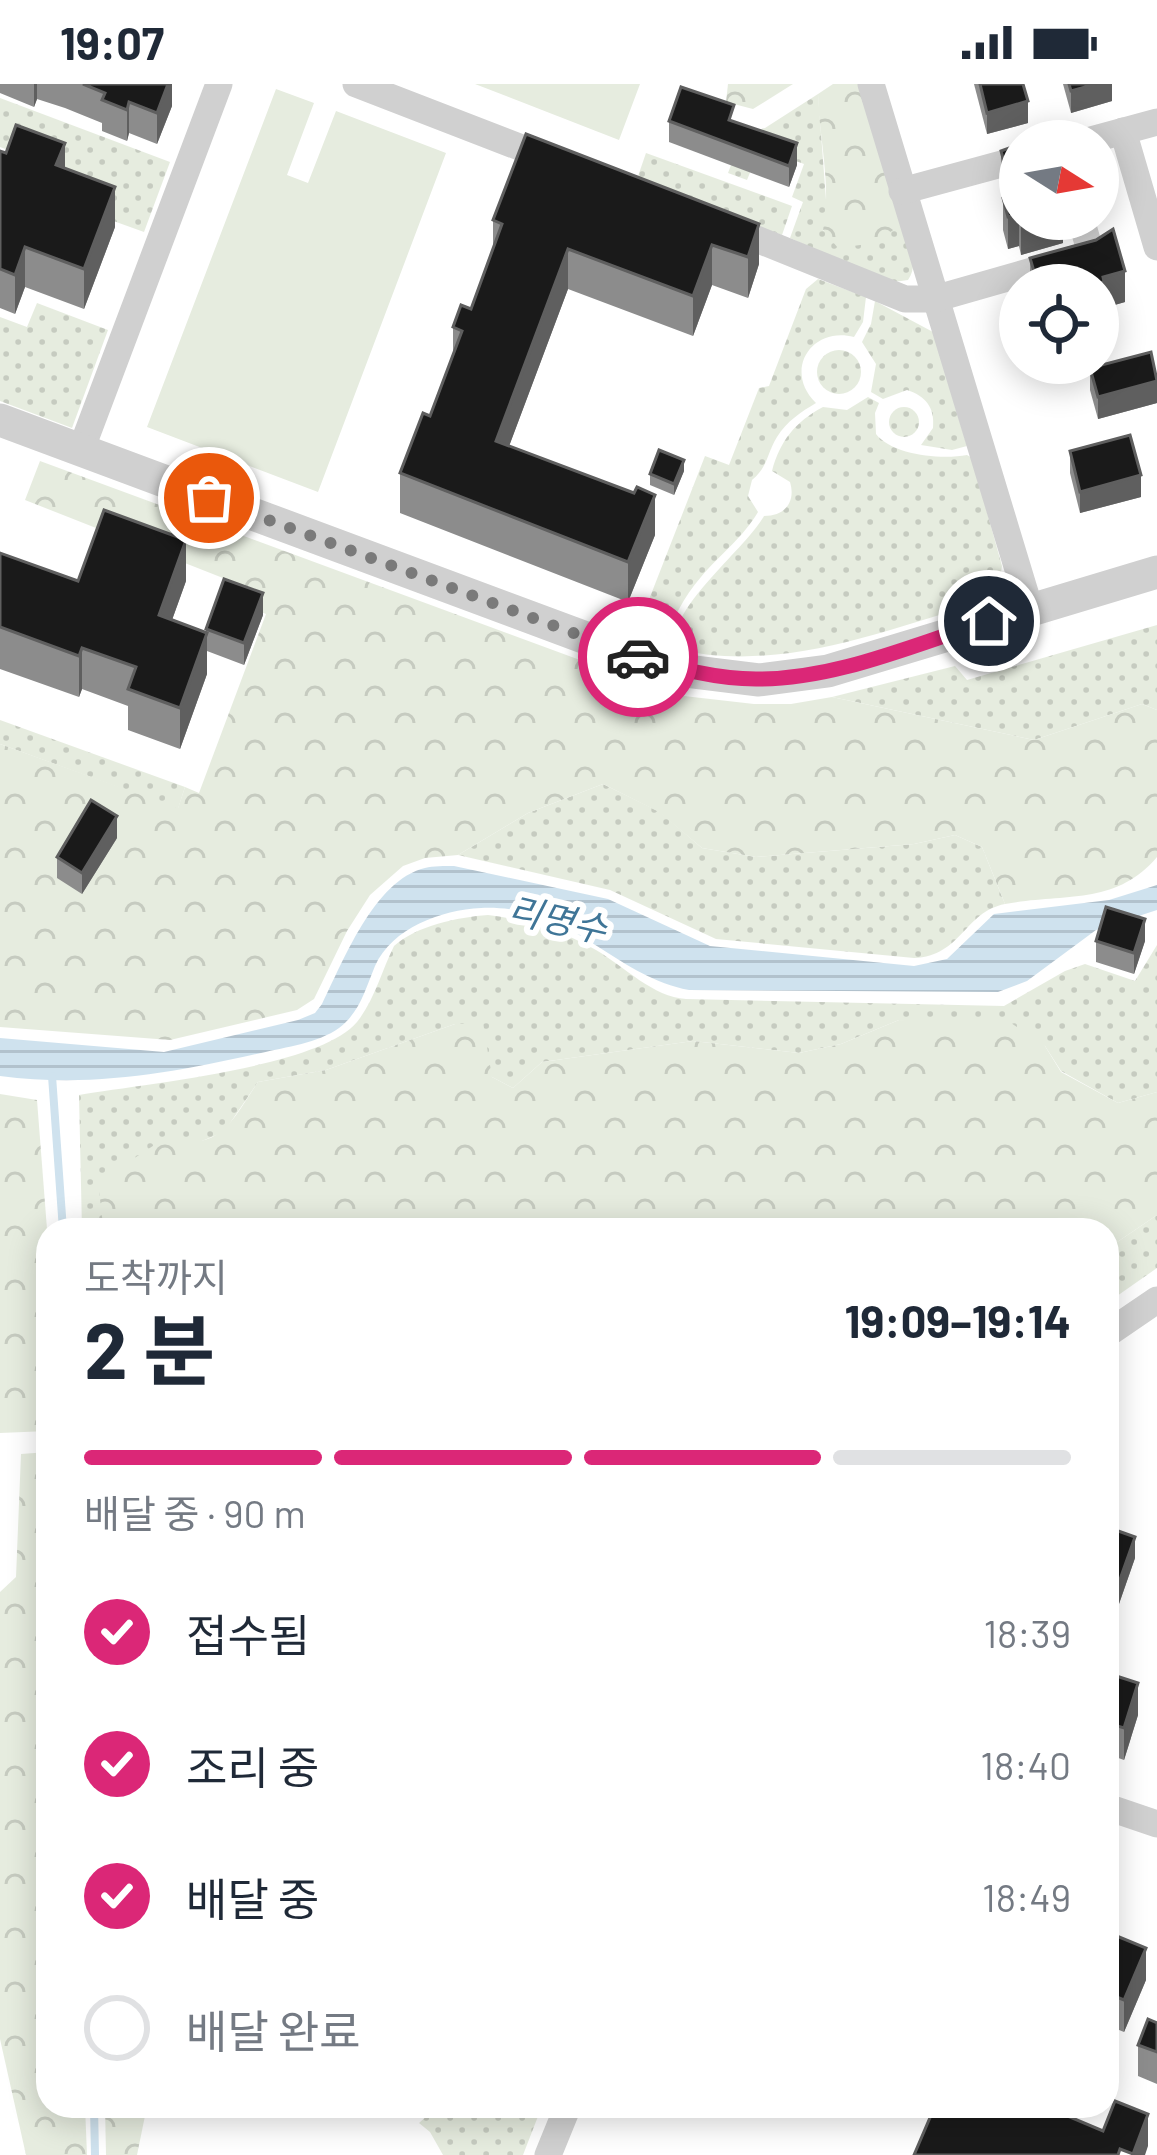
<!DOCTYPE html>
<html lang="ko">
<head>
<meta charset="utf-8">
<style>
	:root { --surface:#fff; --page:#f2f2f3; --text:#1f2937; --muted:#747a83; --line:#e0e1e3; --accent:#db2777 }
	body { margin:0; font-family:Barlow,"Noto Sans KR",sans-serif; background:var(--page); color:var(--text); height:100vh; display:flex; flex-direction:column; font-size:45px; white-space:nowrap }
	* { box-sizing:border-box; margin:0 }
	p { font-size:39px; color:var(--muted) }
	.icon { flex:none; width:66px; height:66px; fill:none; stroke:currentColor; stroke-width:2; stroke-linecap:round; stroke-linejoin:round }
	.map { position:relative; flex:1; overflow:hidden }
	.panel { position:absolute; left:36px; top:1134px; width:1083px; height:900px; display:flex; flex-direction:column; background:var(--surface); border-radius:36px; box-shadow:0 6px 30px #0003 }
	.panel>* { flex:none }
	.needle { width:78px; rotate:101deg }
	.controls { position:absolute; left:999px; top:36px; display:grid; gap:24px }
	.controls a { display:grid; place-items:center; width:120px; height:120px; border-radius:50%; background:var(--surface); box-shadow:0 6px 30px #0003; font-size:60px }
	.pin { position:absolute; display:grid; place-items:center; width:102px; height:102px; color:#fff; margin:-51px; border:6px solid #fff; border-radius:50%; box-shadow:0 3px 12px #0007 }
	.courier { position:absolute; display:grid; place-items:center; width:120px; height:120px; margin:-60px; border:9px solid #db2777; border-radius:50%; background:#fff; color:#222; box-shadow:0 3px 15px #0007 }
	.overview em { font-style:normal; font-weight:700 }
	.overview div { display:flex; flex-direction:column-reverse }
	.overview { display:flex; align-items:center; justify-content:space-between; height:204px; padding:0 48px }
	h1 { font-size:78px; font-weight:700; line-height:90px }
	.bar { display:grid; grid-template-columns:repeat(4,1fr); gap:18px 12px; align-content:center; height:144px; padding:0 48px }
	.bar i { height:15px; border-radius:9px; background:var(--line) }
	.bar .active { background:var(--accent) }
	.bar p { grid-column:span 4 }
	ol { padding:0 48px; list-style:none }
	li { display:flex; align-items:center; gap:36px; height:132px }
	li p { margin-inline-start:auto }
	li .icon { padding:12px; border-radius:50%; background:var(--accent); color:#fff; stroke-width:4 }
	li:last-child { color:var(--muted) }
	li i { width:66px; height:66px; border:6px solid var(--line); border-radius:50% }
	.status { display:flex; justify-content:space-between; align-items:center; height:84px; padding:0 60px; background:var(--surface); direction:ltr }
	.status svg { height:33px; fill:currentColor }
	.map>svg:first-child { display:block }
</style>
</head>
<body>
<div class="status"><b>19:07</b><svg viewBox="0 0 49 12"><path d="M0 12V9h3v3zM5 12V6h3v6zM10 12V3h3v9zM15 12V0h3v12zM26 1h20v11H26zM47 4h2v5h-2z"/></svg></div>
<div class="map">
<svg width="1157" height="2071" viewBox="0 0 1157 2071">
	<defs>
		<pattern id="grass-dots" width="8" height="8" patternUnits="userSpaceOnUse" patternTransform="scale(3)"><rect width="8" height="8" fill="#e6ecdf"/><path d="M2 2h.1M6 6h.1" fill="none" stroke="#c6cbc0" stroke-width="1.8" stroke-linecap="round"/></pattern>
		<pattern id="forest-crowns" width="20" height="18" patternUnits="userSpaceOnUse" patternTransform="scale(3)"><rect width="20" height="18" fill="#e6ecdf"/><path d="M2 6a3 3 0 1 1 6 0M12 15a3 3 0 1 1 6 0" fill="none" stroke="#c6cbc0"/></pattern>
		<pattern id="water-rules" width="6" height="5" patternUnits="userSpaceOnUse" patternTransform="scale(3)"><rect width="6" height="5" fill="#cfe2ee"/><path d="M0 2.5h6" fill="none" stroke="#b2c2cd"/></pattern>
	</defs>
	<rect width="100%" height="100%" fill="#fff"/>
	<g fill="url(#grass-dots)">
		<path d="M818,10L827,129L823,147L903,139C909,158 920,178 908,196L894,198L879,194L790,154L803,118L792,113L804,80L760,64L747,96L728,89L745,44L755,47L765,44Z"/>
		<polygon points="0,14 170,78 144,148 94,130 104,102 0,63"/>
		<polygon points="646,69 792,122 782,151 636,98"/>
		<path d="M818,195L866,213L863,238L854,253C811,242 783,287 816,319C801,328 787,337 777,353C767,369 768,383 752,396L748,412L758,428C742,455 720,470 701,493C684,512 672,537 663,560L634,554L705,372L729,381L759,304L769,302L806,205Z"/>
		<path d="M875,217L933,248L967,362L952,366L921,361L933,344C935,324 926,312 907,306L883,315L871,308L876,280L862,258L871,240Z"/>
		<polygon points="37,219 108,246 72,344 0,317 0,233 27,243"/>
		<circle cx="839" cy="288" r="22"/>
		<path d="M868,313L879,319L875,329L876,350C892,371 941,376 967,371L972,374L1002,482L998,506L986,517C884,546 782,590 675,565C666,525 745,466 764,432C785,432 796,418 790,398L772,387C780,357 795,338 823,323L847,326Z"/>
		<circle cx="904" cy="338" r="15"/>
		<polygon points="1157,541 1157,626 1142,620 1034,656 832,613 955,582 967,596"/>
		<polygon points="0,636 185,703 178,725 0,660"/>
		<path d="M603,700L660,728L702,764L756,773L914,760L955,751L982,763L1005,820C964,828 962,872 914,874L716,855L610,806L458,771L528,729Z"/>
		<path d="M488,831C528,836 560,846 596,866C625,883 653,913 686,915L1004,922L1065,887L1085,880L1135,897L1157,861V1008L1118,1019L1061,987L1045,962L899,936L841,960L799,969L693,957L542,978L513,1004L492,993L455,940L326,986L258,998L224,1048L192,1061L100,1146H82L79,1011C140,1000 319,984 357,938C374,917 382,886 394,862C416,842 458,833 488,831Z"/>
		<polygon points="1157,1131 1157,1184 1107,1219 1107,1165"/>
		<polygon points="438,2022 542,2022 523,2071 443,2071 430,2048 419,2039"/>
	</g>
	<g fill="url(#forest-crowns)">
		<polygon points="728,0 793,0 753,25 726,18"/>
		<path d="M833,0H860L903,139L875,159L838,164L823,146C832,103 819,54 818,10Z"/>
		<path d="M40,377L675,611L754,620H791L832,613L1034,656L1142,620L1157,626V773C1116,822 1063,809 1005,820L982,763L955,751L914,760L756,773L702,764L659,728L603,700L528,729L458,771L425,774L403,782L370,811L347,847L314,915L297,926L170,956L0,943V660L178,724L185,703L199,709L266,530L237,518V503L228,496L25,416Z"/>
		<path d="M899,936L1011,939L1045,962L1061,988L1118,1019L1157,1008V1131L1107,1165V1146H100L103,1141L98,1098L165,1054C220,1069 231,1038 258,998L326,986L455,940L483,939L492,993L513,1004L542,978L693,957L799,969L841,960Z"/>
		<polygon points="0,1010 37,1016 48,1158 48,1347 0,1349"/>
		<polygon points="48,1368 48,2022 85,2022 87,2071 26,2071 0,1955 0,1508 16,1493 21,1370"/>
		<polygon points="105,2022 147,2022 137,2071 106,2071"/>
	</g>
	<g fill="#e6ecdf">
		<polygon points="475,0 640,0 619,56"/>
		<polygon points="276,5 314,19 287,91 308,99 336,27 446,69 318,408 147,343"/>
	</g>
	<path fill="url(#water-rules)" d="M454,782L608,815L710,862L914,882L947,875L994,830L1109,816L1157,801V826L1096,846L1027,897L998,908L689,906C613,892 573,820 481,824C441,826 392,844 375,882C365,906 360,928 339,944C318,959 286,963 261,969C172,989 92,1004 0,992V954L164,968L298,936L315,929L322,920C343,878 374,796 425,784C433,782 445,782 454,782Z"/>
	<g fill="none" stroke-linecap="round" stroke-linejoin="round">
		<g stroke="#cfe2ee" stroke-width="8">
			<polyline points="52,992 63,1146"/>
			<polyline points="94,2022 95,2071"/>
		</g>
		<g stroke="#d0d0d0" stroke-width="27">
			<polyline points="356,0 553,76"/>
			<polyline points="871,0 1030,525"/>
			<polyline points="1123,47 1157,163"/>
			<polyline points="1087,57 1157,38"/>
			<polyline points="902,107 1020,75"/>
			<polyline points="729,144 905,215 934,215 1091,170 1081,135"/>
			<polyline points="81,366 219,0"/>
			<polyline points="1107,1250 1157,1216"/>
			<polyline points="1107,1723 1157,1740"/>
			<polyline points="548,2071 568,2022"/>
		</g>
		<polyline stroke="#d0d0d0" stroke-width="33" points="0,336 637,573 686,587 759,596 828,587 1157,488"/>
	</g>
	<g fill="#8c8c8c">
		<polygon points="0,0 172,0 172,22 157,60 129,49 127,57 102,47 102,39 65,24 37,15 34,23 0,9"/>
		<polygon points="974,0 1023,0 1028,39 987,50"/>
		<polygon points="1063,0 1112,0 1112,17 1071,29"/>
		<polygon points="669,37 734,38 797,81 789,103 669,58"/>
		<polygon points="526,50 759,180 748,214 712,201 693,252 568,205 509,362 655,451 628,518 400,429 400,389 430,332 453,272 453,243 471,225 493,165 493,136"/>
		<polygon points="0,67 65,84 115,143 84,225 25,203 15,230 0,224"/>
		<polygon points="1001,67 1063,135 1063,159 1021,171 1019,162 1008,165 1003,146 1003,114 1005,113 1001,99"/>
		<polygon points="1113,145 1125,187 1125,218 1104,224 1104,229 1098,231 1098,201 1030,201 1030,174 1096,156"/>
		<polygon points="1090,284 1157,292 1157,319 1098,335 1090,306"/>
		<polygon points="1070,367 1141,413 1080,429 1070,389"/>
		<polygon points="684,387 674,411 650,401 650,390"/>
		<polygon points="0,469 78,497 186,497 172,536 206,548 206,545 263,531 244,581 207,567 207,590 180,665 128,646 128,622 82,605 79,613 0,585"/>
		<polygon points="117,754 82,810 57,794 57,773"/>
		<polygon points="1096,857 1145,857 1134,890 1096,878"/>
		<polygon points="1107,1443 1135,1474 1113,1537 1107,1535"/>
		<polygon points="1107,1589 1138,1631 1124,1676 1107,1670"/>
		<polygon points="1107,1848 1146,1896 1124,1948 1107,1941"/>
		<polygon points="1157,1939 1157,2000 1138,1992 1138,1961"/>
	</g>
	<g fill="#5f5f5f">
		<polygon points="34,0 37,0 37,15 34,23"/>
		<polygon points="168,0 172,0 172,22 157,60 157,29"/>
		<polygon points="1096,0 1112,0 1112,17 1071,29 1071,7"/>
		<polygon points="1028,17 1028,39 987,50 987,29"/>
		<polygon points="129,18 129,49 127,57 127,26"/>
		<polygon points="65,59 65,99 56,81"/>
		<polygon points="797,59 797,81 789,103 789,82"/>
		<polygon points="115,103 115,143 84,225 84,185"/>
		<polygon points="1019,130 1019,162 1008,165 1008,133"/>
		<polygon points="1037,135 1063,135 1063,159 1021,171 1021,140"/>
		<polygon points="759,140 759,180 748,214 748,173"/>
		<polygon points="712,161 712,201 693,252 693,212"/>
		<polygon points="25,163 25,203 15,230 15,191"/>
		<polygon points="568,165 568,205 496,397 496,357"/>
		<polygon points="1125,187 1125,218 1104,224 1104,229 1098,231 1098,201 1092,201 1103,193"/>
		<polygon points="1157,297 1157,319 1098,335 1098,313"/>
		<polygon points="684,376 684,387 674,411 674,400"/>
		<polygon points="1141,391 1141,413 1080,429 1080,408"/>
		<polygon points="655,411 655,451 628,518 628,478"/>
		<polygon points="186,456 186,497 159,572 159,531"/>
		<polygon points="263,509 263,531 244,581 244,559"/>
		<polygon points="207,549 207,590 180,665 180,624"/>
		<polygon points="82,564 82,605 79,613 79,572"/>
		<polygon points="117,732 117,754 82,810 82,789"/>
		<polygon points="1145,835 1145,857 1134,890 1134,869"/>
		<polygon points="1135,1453 1135,1474 1113,1537 1113,1515"/>
		<polygon points="1138,1599 1138,1631 1124,1676 1124,1644"/>
		<polygon points="1146,1864 1146,1896 1124,1948 1124,1916"/>
		<polygon points="1148,2030 1148,2062 1145,2071 1133,2071"/>
	</g>
	<g fill="#1a1a1a" stroke="#5f5f5f" stroke-width="3">
		<polygon points="83,0 168,0 157,29 129,18 127,26 102,16 105,9"/>
		<polygon points="980,0 1023,0 1028,17 987,29"/>
		<polygon points="1069,0 1096,0 1071,7"/>
		<polygon points="681,3 734,21 729,36 797,59 789,82 669,37"/>
		<polygon points="16,41 65,59 56,81 115,103 84,185 25,163 15,191 0,185 0,67 6,69"/>
		<polygon points="526,50 759,140 748,173 712,161 693,212 568,165 496,357 634,409 637,403 655,411 628,478 400,389 423,329 430,332 462,247 453,243 461,221 471,225 502,140 493,136"/>
		<polygon points="1042,51 1043,57 1027,57"/>
		<polygon points="1020,60 1020,135 1037,135 1021,140 1019,130 1008,133 1003,114 1013,111 1001,67"/>
		<polygon points="1113,145 1125,187 1103,193 1104,198 1092,201 1038,201 1030,174 1096,156"/>
		<polygon points="1151,268 1157,297 1098,313 1090,284"/>
		<polygon points="1130,351 1141,391 1080,408 1070,367"/>
		<polygon points="659,366 684,376 674,400 650,390"/>
		<polygon points="104,426 186,456 159,531 207,549 180,624 128,605 136,583 82,564 79,572 0,543 0,469 78,497"/>
		<polygon points="224,495 263,509 244,559 206,545"/>
		<polygon points="91,716 117,732 82,789 57,773"/>
		<polygon points="1106,823 1145,835 1134,869 1096,857"/>
		<polygon points="1107,1443 1135,1453 1113,1515 1107,1513"/>
		<polygon points="1107,1589 1138,1599 1124,1644 1107,1639"/>
		<polygon points="1107,1848 1146,1864 1124,1916 1107,1909"/>
		<polygon points="1148,1935 1157,1939 1157,1968 1138,1961"/>
		<polygon points="1115,2017 1148,2030 1133,2070 1120,2065 1118,2071 914,2071 935,2022 1044,2022 1103,2047"/>
	</g>
	<g fill="none" stroke-linecap="round" stroke-linejoin="round">
		<polyline stroke="#7a7a7a" stroke-width="12" stroke-dasharray="0 21.6" points="209,414 638,573"/>
		<path stroke="#db2777" stroke-width="15" d="M638,573C677,584 715,595 756,595C835,596 915,560 989,537"/>
	</g>
	<g text-anchor="middle" dominant-baseline="central" stroke-width="12" stroke-linejoin="round" paint-order="stroke">
		<g font-size="36" font-style="italic" fill="#3f7597" stroke="#fff">
			<text transform="translate(558 834) rotate(13)">리명수</text>
		</g>
	</g>
</svg>
<div class="controls">
<a><svg class="needle" viewBox="-14 -14 28 28"><path d="M0-13l5 13h-10z" fill="#e53935"/><path d="M0 13l5-13h-10z" fill="#747a83"/></svg></a>
<a><svg class="icon" aria-label="locate" viewBox="0 0 24 24"><circle cx="12" cy="12" r="6"/><path d="M12 2v4M12 18v4M2 12h4M18 12h4"/></svg></a>
</div>
<div class="pin" style="left:209px;top:414px;background:#ea580c"><svg class="icon" aria-label="bag" viewBox="0 0 24 24"><path d="M5 8h14l-1 12H6zM9 8a3 3 0 0 1 6 0"/></svg></div>
<div class="pin" style="left:989px;top:537px;background:#1f2937"><svg class="icon" aria-label="home" viewBox="0 0 24 24"><path d="M3 11l9-7 9 7M6 9v11h12V9"/></svg></div>
<div class="courier" style="left:638px;top:573px"><svg class="icon" aria-label="car" viewBox="0 0 24 24"><path d="M5 17H2v-5l4-1 3-4h7l3 4 3 1v5h-3M9 17h6M6 11h13"/><circle cx="7" cy="17" r="2"/><circle cx="17" cy="17" r="2"/></svg></div>
<section class="panel">
<div class="overview"><div><h1>2 분</h1><p>도착까지</p></div><em>19:09–19:14</em></div>
<div class="bar"><i class="active"></i><i class="active"></i><i class="active"></i><i></i><p>배달 중 · 90 m</p></div>
<ol>
<li><svg class="icon" aria-label="check" viewBox="0 0 24 24"><path d="M5 12l5 5 9-10"/></svg>접수됨<p>18:39</p></li>
<li><svg class="icon" aria-label="check" viewBox="0 0 24 24"><path d="M5 12l5 5 9-10"/></svg>조리 중<p>18:40</p></li>
<li><svg class="icon" aria-label="check" viewBox="0 0 24 24"><path d="M5 12l5 5 9-10"/></svg>배달 중<p>18:49</p></li>
<li><i></i>배달 완료</li>
</ol>
</section>
</div>
</body>
</html>
